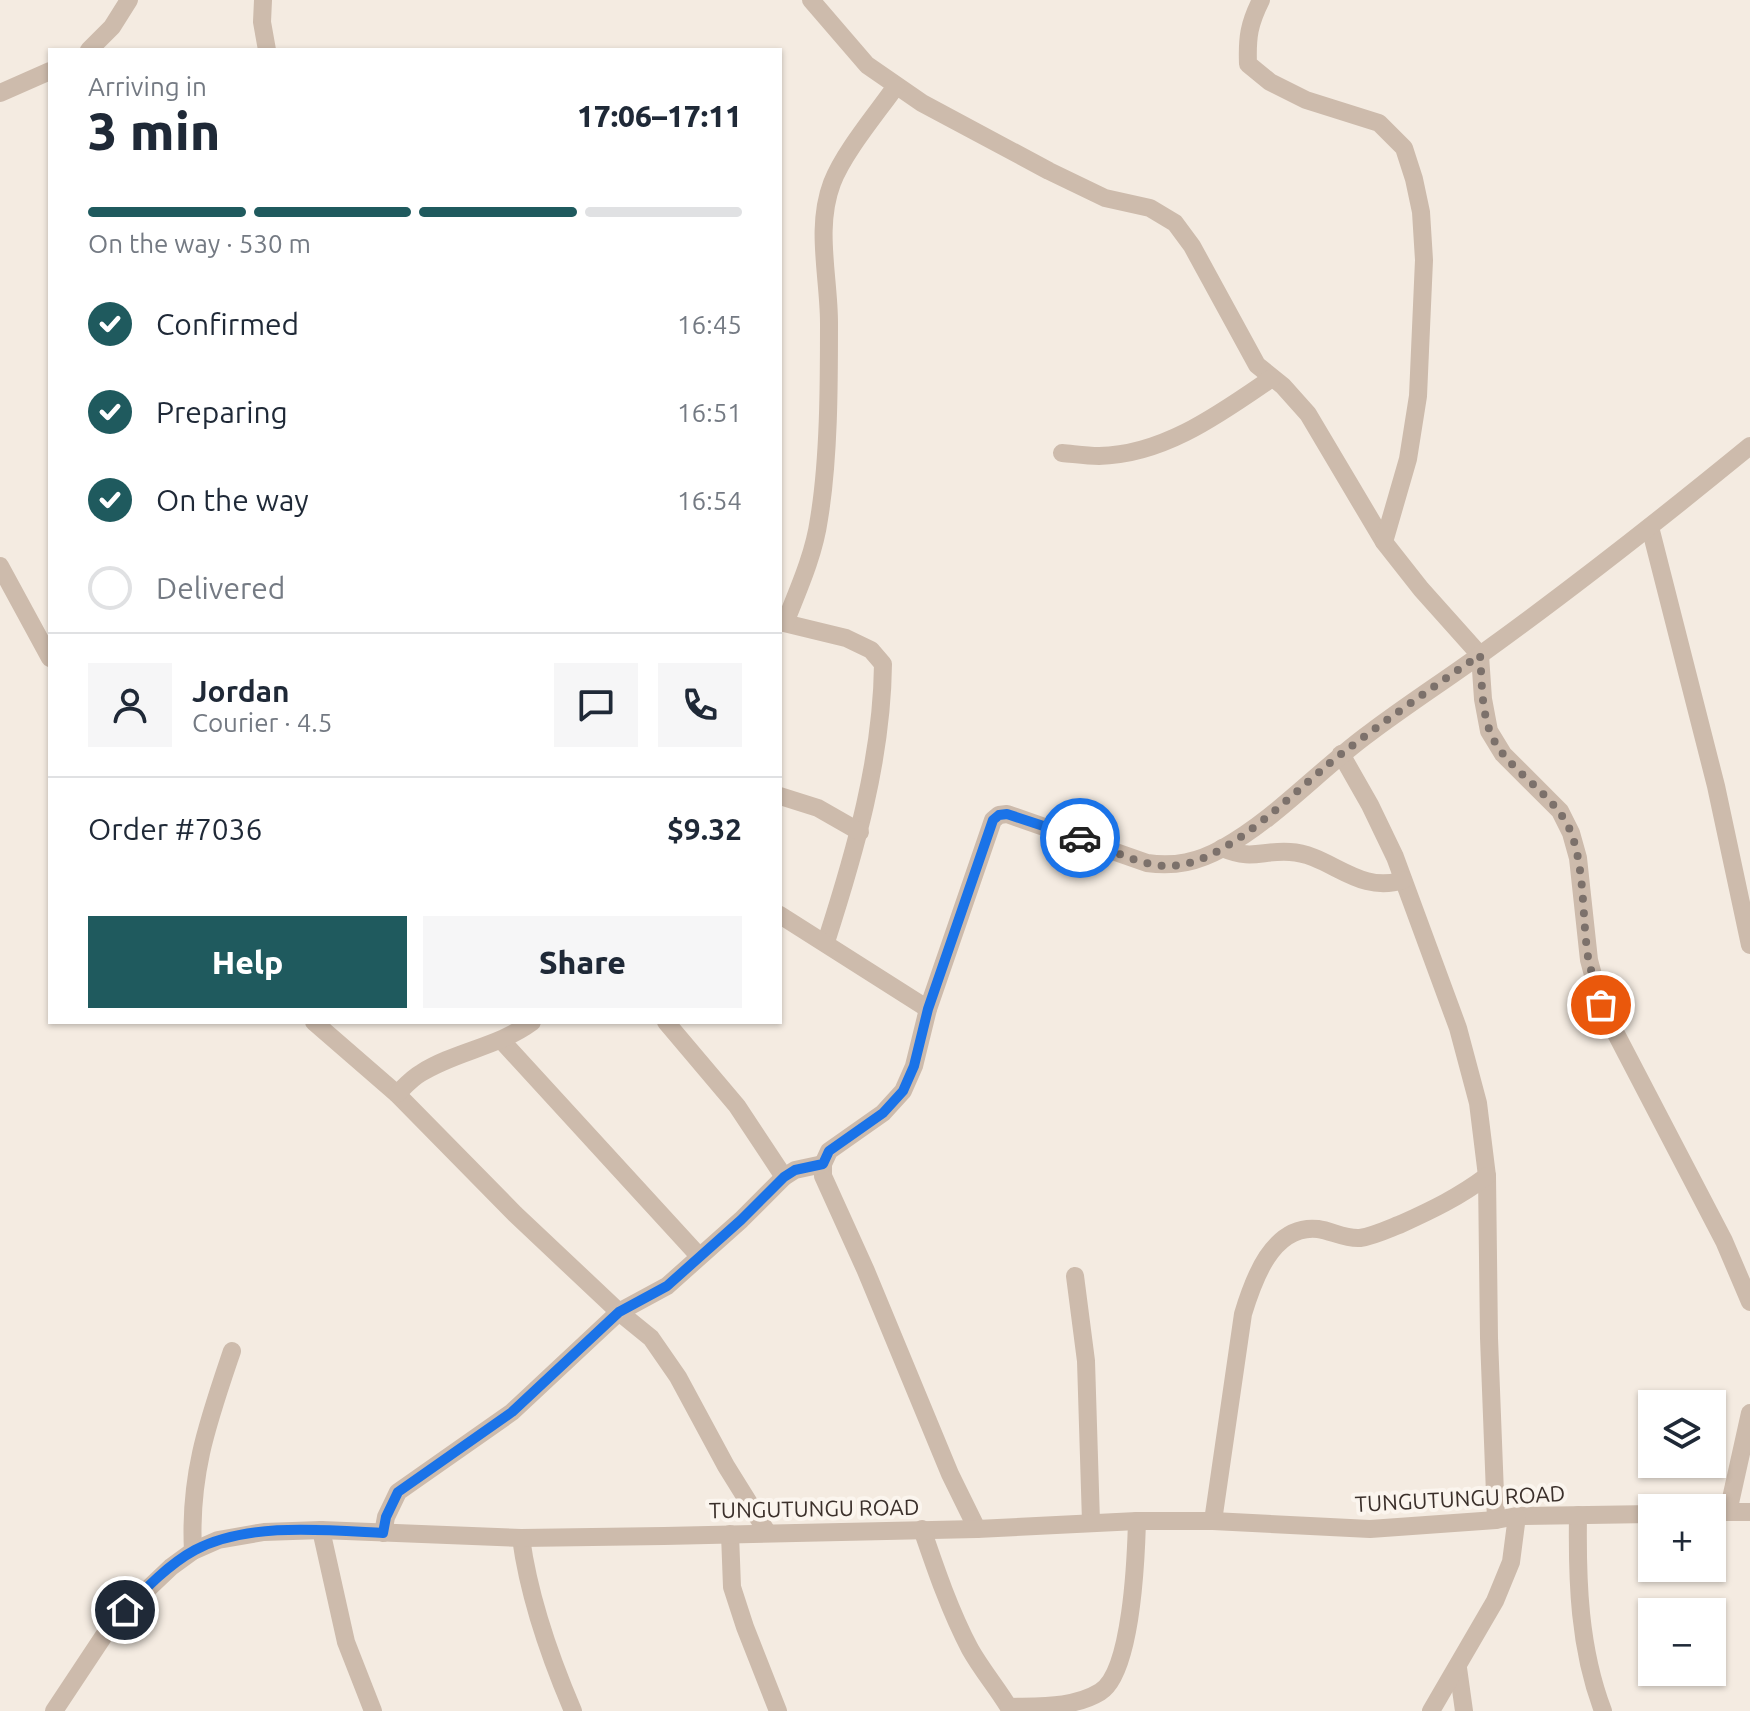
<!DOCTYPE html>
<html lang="en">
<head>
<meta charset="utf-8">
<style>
	:root { --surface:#fff; --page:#f6f6f7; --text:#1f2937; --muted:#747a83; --line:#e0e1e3; --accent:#1f5a5e }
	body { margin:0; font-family:Ubuntu,sans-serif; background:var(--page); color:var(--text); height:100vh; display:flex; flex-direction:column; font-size:30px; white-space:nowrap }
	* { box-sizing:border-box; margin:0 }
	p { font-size:26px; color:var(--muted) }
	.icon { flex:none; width:44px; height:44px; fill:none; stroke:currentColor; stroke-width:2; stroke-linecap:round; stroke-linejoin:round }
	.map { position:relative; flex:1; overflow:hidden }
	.sheet { position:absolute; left:48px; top:48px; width:734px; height:976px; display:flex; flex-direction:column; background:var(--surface); border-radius:0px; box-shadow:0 2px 6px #0004 }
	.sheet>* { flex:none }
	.tools { position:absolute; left:1638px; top:1390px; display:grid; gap:16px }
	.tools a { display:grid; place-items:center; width:88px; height:88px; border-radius:0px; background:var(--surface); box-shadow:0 2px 6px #0004; font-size:40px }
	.pin { position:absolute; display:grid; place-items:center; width:68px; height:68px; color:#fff; margin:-34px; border:4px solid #fff; border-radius:50%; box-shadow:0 2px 8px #0007 }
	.courier { position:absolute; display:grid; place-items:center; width:80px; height:80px; margin:-40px; border:6px solid #1a73e8; border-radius:50%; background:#fff; color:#222; box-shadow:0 2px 10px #0007 }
	.headline em { font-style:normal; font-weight:800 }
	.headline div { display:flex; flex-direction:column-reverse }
	.headline { display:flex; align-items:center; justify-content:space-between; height:136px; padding:0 40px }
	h1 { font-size:52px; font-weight:800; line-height:60px }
	.bar { display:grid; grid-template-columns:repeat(4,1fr); gap:12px 8px; align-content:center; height:96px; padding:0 40px }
	.bar i { height:10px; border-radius:6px; background:var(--line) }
	.bar .active { background:var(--accent) }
	.bar p { grid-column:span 4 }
	.line { display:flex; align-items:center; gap:20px; padding:0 40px; border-top:2px solid var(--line) }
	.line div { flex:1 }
	.round { display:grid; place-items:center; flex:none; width:84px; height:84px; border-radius:0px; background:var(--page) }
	ol { padding:0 40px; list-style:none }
	li { display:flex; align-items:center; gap:24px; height:88px }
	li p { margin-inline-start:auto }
	li .icon { padding:8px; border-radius:50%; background:var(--accent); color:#fff; stroke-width:4 }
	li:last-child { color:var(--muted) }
	li i { width:44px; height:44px; border:4px solid var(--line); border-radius:50% }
	.cta { display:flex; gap:16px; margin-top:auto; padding:16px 40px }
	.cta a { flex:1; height:92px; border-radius:0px; background:var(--accent); color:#fff; font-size:32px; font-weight:800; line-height:92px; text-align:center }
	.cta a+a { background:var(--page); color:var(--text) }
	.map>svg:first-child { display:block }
</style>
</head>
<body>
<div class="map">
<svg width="1750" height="1711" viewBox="0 0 1750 1711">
	<rect width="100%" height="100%" fill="#f4ebe1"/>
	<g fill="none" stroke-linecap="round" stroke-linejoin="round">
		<g stroke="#cdbbac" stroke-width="18">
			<polyline points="263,0 262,22 267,50"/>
			<polyline points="811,0 867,65 922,103 1049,171 1105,198 1150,208 1175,223 1192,246 1257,365 1283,386 1308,414 1384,542 1421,589 1480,655 1483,699 1489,731 1503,754 1560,811 1571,833 1578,858 1589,960 1601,1005 1724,1241 1750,1302"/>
			<path d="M1261,0C1249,24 1247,37 1248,64L1270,82L1306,100L1379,123L1404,148L1414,179L1421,212L1424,260L1418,396L1408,459L1384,542"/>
			<polyline points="89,50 112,27 129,0"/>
			<polyline points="0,93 50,71"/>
			<path d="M1062,453C1074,454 1086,456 1099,456C1164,455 1221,413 1272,378"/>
			<polyline points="1650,527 1716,786 1750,945"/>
			<polyline points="0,566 50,658"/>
			<path d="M780,622L846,638L871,650L883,664C882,759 855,852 826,942"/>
			<path d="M785,623C798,590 814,555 819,519C829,459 829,384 829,323C829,277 815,228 832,183C844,152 877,113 896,86"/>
			<polyline points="1341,754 1370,805 1395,857 1458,1028 1478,1103 1487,1176 1489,1338 1496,1520"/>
			<polyline points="780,796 818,808 860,832"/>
			<path d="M1222,848C1253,861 1261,850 1290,852C1330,854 1358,895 1403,880"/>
			<polyline points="780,915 928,1009"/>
			<polyline points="314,1022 397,1094 515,1214 619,1312 651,1338 678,1377 726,1466 767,1532"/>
			<polyline points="666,1022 737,1106 784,1177"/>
			<polyline points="502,1041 699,1256"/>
			<path d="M397,1094C405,1086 412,1078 421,1073C456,1051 498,1047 532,1022"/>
			<polyline points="1075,1276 1086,1361 1091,1522"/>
			<polyline points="1712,1512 1750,1512"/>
			<polyline points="1728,1512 1750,1413"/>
			<path d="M1578,1515C1577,1581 1579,1648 1603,1711"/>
			<path d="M1213,1521L1243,1314C1253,1281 1272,1224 1318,1229C1332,1231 1345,1239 1360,1238C1374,1236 1388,1229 1401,1224C1432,1210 1459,1197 1487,1176"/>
			<path d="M922,1529C936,1570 950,1611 970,1649C983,1672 999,1690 1011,1711"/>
			<path d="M977,1529L950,1474L866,1271L823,1176V1164L829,1151L883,1113L903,1091L914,1066L928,1009L993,820L999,815L1007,814L1147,863C1175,867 1198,862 1223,848C1277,818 1321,768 1371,732C1407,705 1444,681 1480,655C1573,588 1662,518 1750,446"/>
			<polyline points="321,1530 346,1642 373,1711"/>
			<polyline points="383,1533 386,1517 398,1492 512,1412 619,1312 667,1286 741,1220 784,1177 795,1170 823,1164"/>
			<polyline points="730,1534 732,1587 745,1627 778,1711"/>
			<path d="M521,1538C529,1598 549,1655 573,1711"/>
			<path d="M193,1551C189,1474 208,1422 232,1351"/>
			<polyline points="1458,1668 1464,1711"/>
			<path d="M1009,1707C1039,1706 1074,1708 1100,1692C1132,1673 1136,1557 1137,1521"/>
			<polyline points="54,1711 113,1622 171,1567 193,1551 218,1540 264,1532 321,1530 521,1538 664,1536 977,1529 1137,1521 1213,1521 1370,1529 1496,1520 1517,1516 1652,1514"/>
			<polyline points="1431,1711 1495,1601 1511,1562 1517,1516"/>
		</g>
	</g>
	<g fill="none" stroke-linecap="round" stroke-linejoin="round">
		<path stroke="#7c716b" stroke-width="8" stroke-dasharray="0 14.4" d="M1080,838C1107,848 1138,865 1167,866C1227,867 1299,785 1345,751C1389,718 1434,686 1480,655C1482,679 1481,705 1489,729C1503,771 1556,791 1572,835C1585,873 1582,917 1588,957C1591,973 1597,989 1601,1005"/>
		<path stroke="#1a73e8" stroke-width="10" d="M125,1610C145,1589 169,1564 195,1550C248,1522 325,1530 383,1533L386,1517L398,1492L512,1412L619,1312L667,1286L741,1220L784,1177L795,1170L823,1164L829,1151L883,1113L903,1091L914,1066L928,1009L993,820L999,815L1007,814L1080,838"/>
	</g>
	<g text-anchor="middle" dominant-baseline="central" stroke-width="8" stroke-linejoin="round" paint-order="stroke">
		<g font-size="22" fill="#3b302b" stroke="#fbf5ee">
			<text transform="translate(1460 1498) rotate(-3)">TUNGUTUNGU ROAD</text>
			<text transform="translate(814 1508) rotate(-1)">TUNGUTUNGU ROAD</text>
		</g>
	</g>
</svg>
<div class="tools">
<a><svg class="icon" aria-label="layers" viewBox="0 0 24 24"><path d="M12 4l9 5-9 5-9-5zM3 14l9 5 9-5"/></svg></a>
<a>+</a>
<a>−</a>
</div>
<div class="pin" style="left:1601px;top:1005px;background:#ea580c"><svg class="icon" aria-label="bag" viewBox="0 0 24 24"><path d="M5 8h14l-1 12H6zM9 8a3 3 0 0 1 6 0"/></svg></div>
<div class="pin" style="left:125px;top:1610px;background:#1f2937"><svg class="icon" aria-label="home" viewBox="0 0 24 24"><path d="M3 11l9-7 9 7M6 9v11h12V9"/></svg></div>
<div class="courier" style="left:1080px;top:838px"><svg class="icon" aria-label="car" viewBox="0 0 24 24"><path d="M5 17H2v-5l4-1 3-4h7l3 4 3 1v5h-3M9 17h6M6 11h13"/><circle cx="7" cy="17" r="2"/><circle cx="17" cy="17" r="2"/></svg></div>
<section class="sheet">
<div class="headline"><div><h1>3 min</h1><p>Arriving in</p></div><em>17:06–17:11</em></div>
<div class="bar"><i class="active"></i><i class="active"></i><i class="active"></i><i></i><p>On the way · 530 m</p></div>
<ol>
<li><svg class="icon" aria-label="check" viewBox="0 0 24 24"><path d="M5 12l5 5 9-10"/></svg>Confirmed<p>16:45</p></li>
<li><svg class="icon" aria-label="check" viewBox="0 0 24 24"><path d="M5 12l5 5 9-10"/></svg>Preparing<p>16:51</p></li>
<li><svg class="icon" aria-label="check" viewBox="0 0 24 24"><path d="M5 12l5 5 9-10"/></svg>On the way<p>16:54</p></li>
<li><i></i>Delivered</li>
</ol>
<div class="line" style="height:144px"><a class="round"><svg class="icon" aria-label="person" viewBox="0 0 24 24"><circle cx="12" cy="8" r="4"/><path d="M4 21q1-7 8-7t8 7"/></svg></a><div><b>Jordan</b><p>Courier · 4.5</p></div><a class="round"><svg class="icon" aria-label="chat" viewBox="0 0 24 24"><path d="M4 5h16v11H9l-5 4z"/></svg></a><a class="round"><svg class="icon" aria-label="phone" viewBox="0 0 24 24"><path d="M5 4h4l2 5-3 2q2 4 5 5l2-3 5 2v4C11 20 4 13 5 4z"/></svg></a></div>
<div class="line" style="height:104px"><div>Order #7036</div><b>$9.32</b></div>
<div class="cta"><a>Help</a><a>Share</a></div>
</section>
</div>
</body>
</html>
